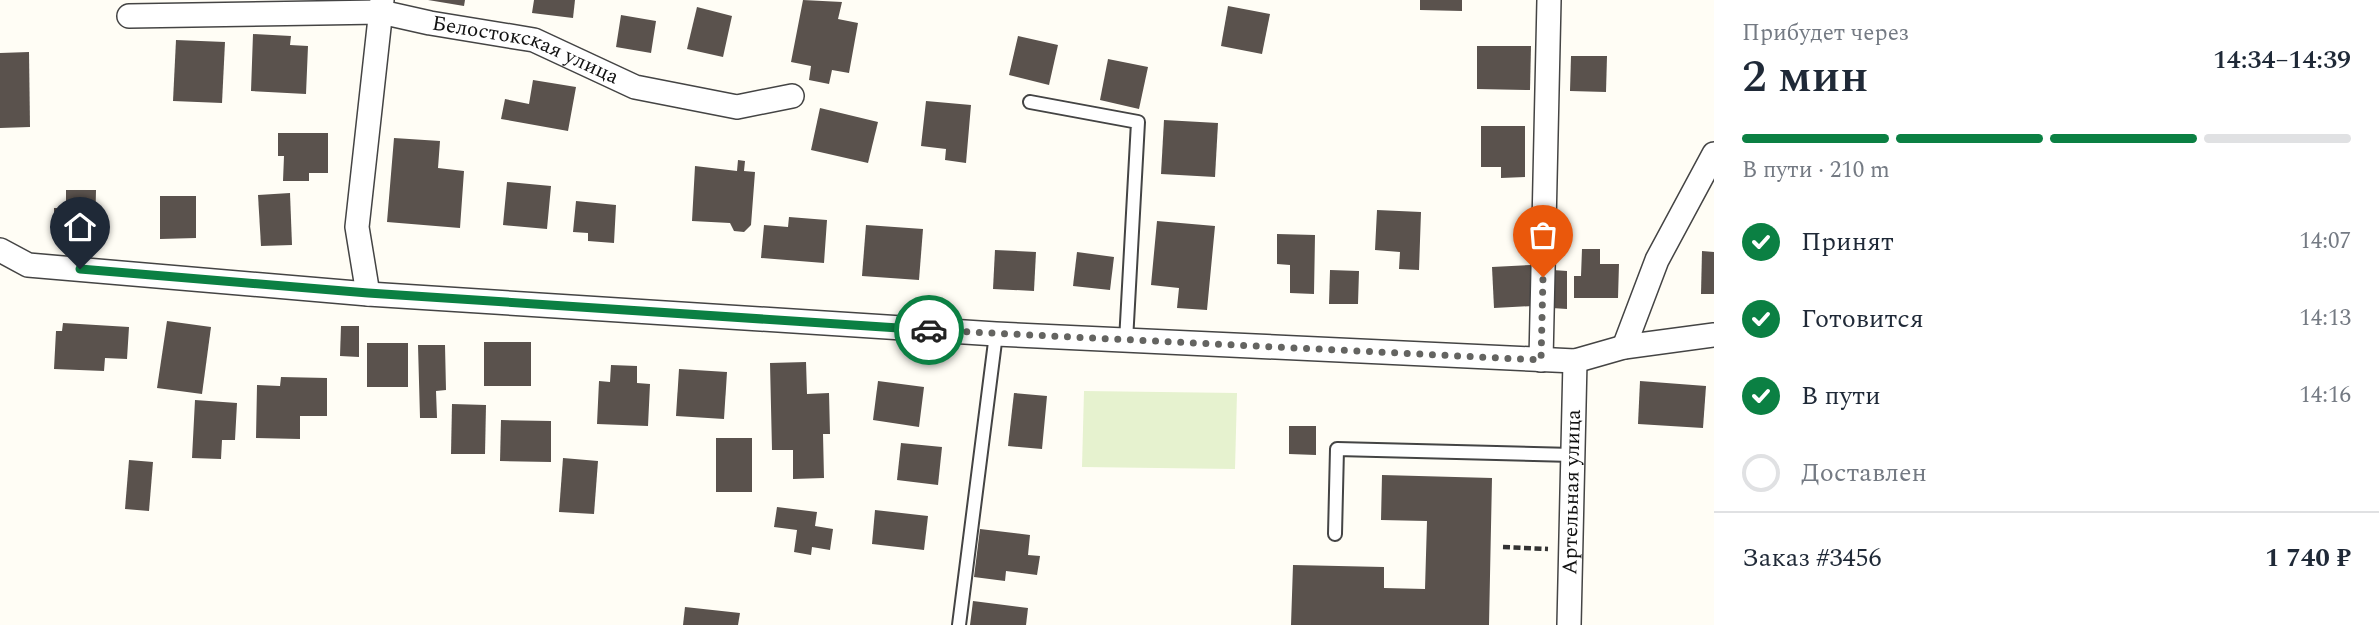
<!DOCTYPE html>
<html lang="ru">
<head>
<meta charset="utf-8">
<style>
	:root { --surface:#fff; --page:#f6f6f7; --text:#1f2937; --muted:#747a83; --line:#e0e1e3; --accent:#0b8043 }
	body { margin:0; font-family:Spectral,serif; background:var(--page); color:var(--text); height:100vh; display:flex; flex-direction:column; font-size:26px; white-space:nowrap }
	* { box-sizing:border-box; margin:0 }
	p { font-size:23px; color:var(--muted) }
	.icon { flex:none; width:38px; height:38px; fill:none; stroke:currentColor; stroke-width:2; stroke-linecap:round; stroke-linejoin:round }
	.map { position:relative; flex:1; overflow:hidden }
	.panel { display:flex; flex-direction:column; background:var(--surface); width:665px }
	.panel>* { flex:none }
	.pin { position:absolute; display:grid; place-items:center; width:60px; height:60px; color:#fff; margin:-72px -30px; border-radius:50% 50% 50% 0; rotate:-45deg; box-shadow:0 0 7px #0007 }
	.pin .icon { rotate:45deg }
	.courier { position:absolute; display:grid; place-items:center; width:70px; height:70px; margin:-35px; border:5px solid #0b8043; border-radius:50%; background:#fff; color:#222; box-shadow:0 2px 9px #0007 }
	.summary em { font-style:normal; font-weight:600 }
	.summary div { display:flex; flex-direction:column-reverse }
	.summary { display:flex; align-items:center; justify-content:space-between; height:119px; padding:0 28px }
	h1 { font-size:46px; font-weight:600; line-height:52px }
	.bar { display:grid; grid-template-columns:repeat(4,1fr); gap:10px 7px; align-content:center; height:84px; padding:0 28px }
	.bar i { height:9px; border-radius:5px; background:var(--line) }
	.bar .current { background:var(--accent) }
	.bar p { grid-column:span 4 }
	.line { display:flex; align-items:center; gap:18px; padding:0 28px; border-top:2px solid var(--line) }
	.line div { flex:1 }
	ol { padding:0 28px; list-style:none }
	li { display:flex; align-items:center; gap:21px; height:77px }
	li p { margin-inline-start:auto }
	li .icon { padding:7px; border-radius:50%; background:var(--accent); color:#fff; stroke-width:4 }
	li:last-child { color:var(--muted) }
	li i { width:38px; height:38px; border:4px solid var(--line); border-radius:50% }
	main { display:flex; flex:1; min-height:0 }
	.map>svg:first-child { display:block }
</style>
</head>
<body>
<main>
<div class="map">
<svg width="1714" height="625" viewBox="0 0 1714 625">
	<rect width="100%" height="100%" fill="#fffdf5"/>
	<polygon fill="#e6f2cf" points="1084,391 1237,393 1235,469 1082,467"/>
	<g fill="#5a524d">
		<polygon points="428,0 465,0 464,6"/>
		<polygon points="534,0 575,0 573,18 532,13"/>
		<polygon points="803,0 842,2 838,19 858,23 849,73 832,70 829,84 809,80 811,66 791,62"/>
		<polygon points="1420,0 1462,0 1462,11 1420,10"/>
		<polygon points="1228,6 1270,14 1262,54 1221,46"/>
		<polygon points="697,7 732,16 723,57 687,49"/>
		<polygon points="621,15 656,21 651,53 616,47"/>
		<polygon points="253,34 291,36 290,45 308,46 306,94 251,91"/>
		<polygon points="1018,36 1058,45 1049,85 1009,75"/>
		<polygon points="176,40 225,42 222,103 173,101"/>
		<polygon points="1477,46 1531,46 1530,90 1477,89"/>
		<polygon points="29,52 30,127 0,128 0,53"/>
		<polygon points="1571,56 1607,56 1606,92 1570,91"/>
		<polygon points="1108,59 1148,67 1139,109 1100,100"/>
		<polygon points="533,80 576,87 568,131 501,119 505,99 529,104"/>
		<polygon points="926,101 971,105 966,163 945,160 946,149 921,146"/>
		<polygon points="820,108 878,122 868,163 811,150"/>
		<polygon points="1164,120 1218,123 1215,177 1161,174"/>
		<polygon points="1481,126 1525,126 1525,177 1501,178 1501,167 1481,167"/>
		<polygon points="278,133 328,133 328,173 309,173 309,181 283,181 284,156 278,156"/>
		<polygon points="394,138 440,141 438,168 464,171 460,228 387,222"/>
		<polygon points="738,160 745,161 744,171 755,172 751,225 744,232 734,231 730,223 692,221 695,166 737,171"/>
		<polygon points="507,182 551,186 547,229 503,225"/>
		<polygon points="66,190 96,190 95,234 54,233 54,208 66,208"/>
		<polygon points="290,193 292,245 261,246 258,195"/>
		<polygon points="160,196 196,196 196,238 160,239"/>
		<polygon points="576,201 616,205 614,243 588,241 588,233 573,232"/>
		<polygon points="1377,210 1421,212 1419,270 1399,269 1400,252 1375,250"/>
		<polygon points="789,217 827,220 824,263 761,258 764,225 788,227"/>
		<polygon points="1157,221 1215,226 1207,310 1177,308 1179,288 1151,285"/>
		<polygon points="866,225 923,229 919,280 862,276"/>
		<polygon points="1277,234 1315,235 1314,294 1290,293 1290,265 1277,264"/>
		<polygon points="1582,249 1600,249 1600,264 1619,264 1618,298 1574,298 1574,276 1581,276"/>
		<polygon points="995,250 1036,252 1034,291 993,289"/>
		<polygon points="1702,251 1714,252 1714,294 1701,294"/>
		<polygon points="1077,252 1114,257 1110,290 1073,286"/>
		<polygon points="1531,265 1533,306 1494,308 1492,267"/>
		<polygon points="1330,270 1359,271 1358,304 1329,304"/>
		<polygon points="1553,270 1567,271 1567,309 1552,308"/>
		<polygon points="167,321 211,327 202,394 157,388"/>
		<polygon points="63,323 129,327 127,359 105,358 104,371 54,369 56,331 62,331"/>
		<polygon points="341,326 359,326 359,357 340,356"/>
		<rect x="484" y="342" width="47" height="44"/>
		<rect x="367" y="343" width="41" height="44"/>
		<polygon points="418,345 445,345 446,390 436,391 437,418 420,418"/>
		<polygon points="806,362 807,394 829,393 830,434 823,434 824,478 793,479 793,450 772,450 770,363"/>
		<polygon points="611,365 637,366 637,383 650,384 648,426 597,424 599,381 610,382"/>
		<polygon points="679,369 727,372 724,419 676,416"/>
		<polygon points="281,377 327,378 327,416 300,416 300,439 256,438 257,385 280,386"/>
		<polygon points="878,381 924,387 919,427 873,420"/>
		<polygon points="1640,381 1706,386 1703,428 1638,424"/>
		<polygon points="1014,393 1047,396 1042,449 1008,446"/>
		<polygon points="195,400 237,403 235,440 222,440 221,459 192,458"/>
		<polygon points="452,404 486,405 485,454 451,454"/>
		<polygon points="501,420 551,421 551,462 500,461"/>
		<polygon points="1289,426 1316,426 1316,455 1289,454"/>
		<rect x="716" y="438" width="36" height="54"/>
		<polygon points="901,443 942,447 938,485 897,480"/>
		<polygon points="563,458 598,461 594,514 559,512"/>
		<polygon points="129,460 153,462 149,511 125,509"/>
		<polygon points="1382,475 1492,478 1489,625 1291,625 1293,565 1384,567 1384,588 1425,589 1427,521 1381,520"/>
		<polygon points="777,507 817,512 815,526 833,529 830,550 812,547 811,555 794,552 797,530 774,527"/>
		<polygon points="875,510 928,516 924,550 872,544"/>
		<polygon points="980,529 1030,535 1028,555 1040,556 1037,575 1006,571 1005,581 974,577"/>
		<polygon points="973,601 1028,608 1026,625 970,625"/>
		<polygon points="685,607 740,613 738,625 683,625"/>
	</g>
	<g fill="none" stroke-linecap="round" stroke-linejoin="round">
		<defs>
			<g id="service">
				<polyline points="1030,102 1138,122 1126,341"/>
				<polyline points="1335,534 1337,449 1573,455"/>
				<polyline points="959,625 996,334"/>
			</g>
			<g id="minor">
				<path id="s1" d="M129,16L381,12L430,23L534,40L635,87L737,107L792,96"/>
				<polyline points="0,250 28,265 368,294 996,334 1575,361 1624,347 1714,335"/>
				<polyline points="368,294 357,227 382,0"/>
				<polyline points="1624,347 1657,260 1714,154"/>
				<polyline points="1541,360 1549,0"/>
				<path id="s2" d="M1569,625L1575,361"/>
			</g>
		</defs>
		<use href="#service" stroke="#444" stroke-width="16"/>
		<use href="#minor" stroke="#444" stroke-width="26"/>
		<polyline stroke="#333" stroke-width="4.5" stroke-dasharray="7 3.5" stroke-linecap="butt" points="1503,547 1548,549"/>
		<use href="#service" stroke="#fff" stroke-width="12"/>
		<use href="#minor" stroke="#fff" stroke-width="23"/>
	</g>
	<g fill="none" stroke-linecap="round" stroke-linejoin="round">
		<polyline stroke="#646461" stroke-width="7" stroke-dasharray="0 12.6" points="929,330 1541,360 1543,277"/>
		<polyline stroke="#0b8043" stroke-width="9" points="80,269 368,293 929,330"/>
	</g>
	<g text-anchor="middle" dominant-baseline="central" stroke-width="7" stroke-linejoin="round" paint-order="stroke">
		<g font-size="21" fill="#111" stroke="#fff">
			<text stroke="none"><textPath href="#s1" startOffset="402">Белостокская улица</textPath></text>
			<text stroke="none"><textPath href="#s2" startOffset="133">Артельная улица</textPath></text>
		</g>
	</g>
</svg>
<div class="pin" style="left:1543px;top:277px;background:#ea580c"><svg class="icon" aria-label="bag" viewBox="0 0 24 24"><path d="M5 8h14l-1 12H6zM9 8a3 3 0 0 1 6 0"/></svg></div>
<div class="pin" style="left:80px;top:269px;background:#1f2937"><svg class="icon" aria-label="home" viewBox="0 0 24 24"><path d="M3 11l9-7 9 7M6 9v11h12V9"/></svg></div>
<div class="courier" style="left:929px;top:330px"><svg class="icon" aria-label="car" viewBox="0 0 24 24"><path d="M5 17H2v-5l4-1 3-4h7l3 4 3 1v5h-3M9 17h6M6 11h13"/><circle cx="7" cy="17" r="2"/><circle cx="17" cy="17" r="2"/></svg></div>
</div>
<section class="panel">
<div class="summary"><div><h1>2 мин</h1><p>Прибудет через</p></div><em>14:34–14:39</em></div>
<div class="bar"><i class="current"></i><i class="current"></i><i class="current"></i><i></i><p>В пути · 210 m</p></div>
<ol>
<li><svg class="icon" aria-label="check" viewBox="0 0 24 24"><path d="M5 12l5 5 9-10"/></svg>Принят<p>14:07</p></li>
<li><svg class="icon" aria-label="check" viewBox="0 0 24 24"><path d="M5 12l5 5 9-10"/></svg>Готовится<p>14:13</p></li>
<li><svg class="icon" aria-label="check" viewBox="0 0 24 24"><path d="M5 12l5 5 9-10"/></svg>В пути<p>14:16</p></li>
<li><i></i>Доставлен</li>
</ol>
<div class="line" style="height:91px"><div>Заказ #3456</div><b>1 740 ₽</b></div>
</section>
</main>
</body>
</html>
